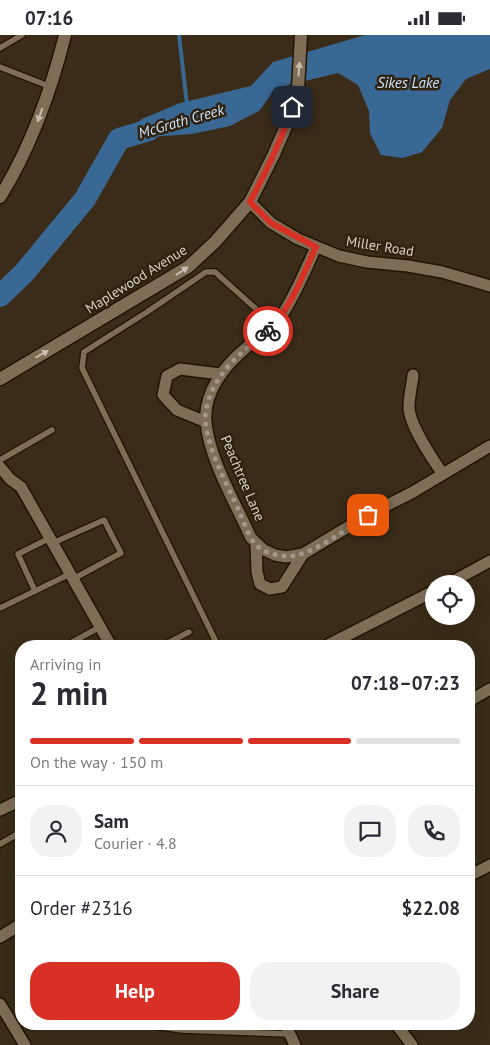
<!DOCTYPE html>
<html lang="en">
<head>
<meta charset="utf-8">
<style>
	:root { --surface:#fff; --page:#f2f2f3; --text:#2b2b33; --muted:#7c7c81; --line:#e1e1e2; --accent:#d93025 }
	body { margin:0; font-family:"PT Sans",sans-serif; background:var(--page); color:var(--text); height:100vh; display:flex; flex-direction:column; font-size:19px; white-space:nowrap }
	* { box-sizing:border-box; margin:0 }
	p { font-size:16px; color:var(--muted) }
	.icon { flex:none; width:28px; height:28px; fill:none; stroke:currentColor; stroke-width:2; stroke-linecap:round; stroke-linejoin:round }
	.map { position:relative; flex:1; overflow:hidden }
	.sheet { position:absolute; left:15px; top:605px; width:460px; height:390px; display:flex; flex-direction:column; background:var(--surface); border-radius:20px; box-shadow:0 5px 20px #0002 }
	.sheet>* { flex:none }
	.fabs { position:absolute; left:425px; top:540px; display:grid; gap:10px }
	.fabs a { display:grid; place-items:center; width:50px; height:50px; border-radius:50%; background:var(--surface); box-shadow:0 5px 20px #0002; font-size:25px }
	.pin { position:absolute; display:grid; place-items:center; width:42px; height:42px; color:#fff; margin:-21px; border-radius:10px; box-shadow:0 2px 8px #0006 }
	.courier { position:absolute; display:grid; place-items:center; width:50px; height:50px; margin:-25px; border:4px solid #d93025; border-radius:50%; background:#fff; color:#222; box-shadow:0 1px 6px #0007 }
	.headline em { font-style:normal; font-weight:600 }
	.headline div { display:flex; flex-direction:column-reverse }
	.headline { display:flex; align-items:center; justify-content:space-between; height:85px; padding:0 15px }
	h1 { font-size:32px; font-weight:600; line-height:38px }
	.bar { display:grid; grid-template-columns:repeat(4,1fr); gap:8px 5px; align-content:center; height:60px; padding:0 15px }
	.bar i { height:6px; border-radius:4px; background:var(--line) }
	.bar .on { background:var(--accent) }
	.bar p { grid-column:span 4 }
	.line { display:flex; align-items:center; gap:12px; padding:0 15px; border-top:1px solid var(--line) }
	.line div { flex:1 }
	.round { display:grid; place-items:center; flex:none; width:52px; height:52px; border-radius:20px; background:var(--page) }
	.primary-button { display:flex; gap:10px; margin-top:auto; padding:10px 15px }
	.primary-button a { flex:1; height:58px; border-radius:20px; background:var(--accent); color:#fff; font-size:20px; font-weight:600; line-height:58px; text-align:center }
	.primary-button a+a { background:var(--page); color:var(--text) }
	.status { display:flex; justify-content:space-between; align-items:center; height:35px; padding:0 25px; background:var(--surface); direction:ltr }
	.status svg { height:14px; fill:currentColor }
	.map>svg:first-child { display:block }
</style>
</head>
<body>
<div class="status"><b>07:16</b><svg viewBox="0 0 49 12"><path d="M0 12V9h3v3zM5 12V6h3v6zM10 12V3h3v9zM15 12V0h3v12zM26 1h20v11H26zM47 4h2v5h-2z"/></svg></div>
<div class="map">
<svg width="490" height="1010" viewBox="0 0 490 1010">
	<rect width="100%" height="100%" fill="#3a2c18"/>
	<polygon fill="#3a6895" points="365,0 490,0 490,34 466,44 450,65 442,93 422,117 403,123 381,120 370,98 369,76 358,50 338,38 276,53 259,76 230,91 192,99 119,104 142,84 180,68 251,51 273,27"/>
	<g fill="none" stroke-linecap="round" stroke-linejoin="round">
		<polyline stroke="#3a6895" stroke-width="4" points="179,0 187,70"/>
		<polyline stroke="#3a6895" stroke-width="22" points="0,261 24,238 85,164 119,104 149,95"/>
		<defs>
			<g id="service">
				<polyline points="0,13 22,0"/>
				<polyline points="0,32 51,52"/>
				<polyline points="0,425 52,395"/>
				<polyline points="53,508 104,485 121,518 73,544"/>
				<polyline points="35,556 18,519 50,503"/>
				<polyline points="0,573 70,539"/>
				<polyline points="65,611 100,592"/>
				<polyline points="162,611 189,597"/>
				<polyline points="218,611 82,333 84,317 147,277 206,237 215,237 274,290"/>
				<polyline points="0,809 21,797"/>
				<polyline points="141,989 182,995 290,999"/>
			</g>
			<g id="minor">
				<polyline points="250,167 271,188 298,204 339,221 367,227 408,231 442,237 490,251"/>
				<path d="M316,212C305,236 295,261 280,283C271,296 257,303 246,313C225,330 203,358 206,387C209,424 236,469 251,503L264,515L275,520L286,522L303,519L368,480L413,457L490,411"/>
				<path d="M413,340C412,350 409,361 409,372C409,390 432,423 442,438"/>
				<polyline points="206,387 177,375 163,360 167,341 180,334 220,339"/>
				<polyline points="0,432 10,444 21,452 111,611"/>
				<polyline points="256,509 257,537 260,549 270,554 282,552 303,519"/>
				<polyline points="448,549 490,526"/>
				<polyline points="326,611 434,556"/>
				<polyline points="469,666 490,654"/>
				<polyline points="0,775 21,765"/>
				<polyline points="469,841 490,830"/>
				<polyline points="0,902 21,889"/>
				<polyline points="0,969 25,1010"/>
				<polyline points="285,989 295,1010"/>
				<polyline points="396,989 412,1010"/>
			</g>
			<g id="tertiary">
				<path d="M0,162C31,112 51,56 65,0"/>
				<polyline points="0,344 188,232 215,207 250,167 274,119 287,89 298,54 301,0"/>
			</g>
		</defs>
		<use href="#service" stroke="#211402" stroke-width="8"/>
		<use href="#minor" stroke="#211402" stroke-width="14"/>
		<use href="#tertiary" stroke="#211402" stroke-width="15"/>
		<use href="#service" stroke="#7e6e57" stroke-width="5.5"/>
		<use href="#minor" stroke="#7e6e57" stroke-width="11"/>
		<use href="#tertiary" stroke="#7e6e57" stroke-width="12"/>
	</g>
	<defs><path id="oneway-solid" d="M-6-.8H1V-3.2L6.5 0L1 3.2V.8H-6Z" transform="scale(1.25)"/></defs>
	<g fill="#c8bdae">
		<use href="#oneway-solid" transform="translate(299 34) rotate(-86)"/>
		<use href="#oneway-solid" transform="translate(40 80) rotate(110)"/>
		<use href="#oneway-solid" transform="translate(182 236) rotate(-33)"/>
		<use href="#oneway-solid" transform="translate(42 319) rotate(-30)"/>
	</g>
	<g fill="none" stroke-linecap="round" stroke-linejoin="round">
		<path stroke="#a29788" stroke-width="5" stroke-dasharray="0 9" d="M268,296C240,318 213,339 206,375C201,403 228,451 239,476C244,487 248,501 256,510C263,517 274,520 284,521C309,524 347,493 368,480"/>
		<path stroke="#d93025" stroke-width="6" d="M268,296C291,273 302,242 316,212L271,188L250,167C266,136 282,105 292,72"/>
	</g>
	<g text-anchor="middle" dominant-baseline="central" stroke-width="5" stroke-linejoin="round" paint-order="stroke">
		<g font-size="14" fill="#dad1c4" stroke="#30220e">
			<text transform="translate(380 211) rotate(9)">Miller Road</text>
			<text transform="translate(136 244) rotate(-32)">Maplewood Avenue</text>
			<text transform="translate(243 443) rotate(67)">Peachtree Lane</text>
		</g>
		<g font-size="15" font-style="italic" fill="#c8e2fe" stroke="#30220e">
			<text x="408" y="47">Sikes Lake</text>
			<text transform="translate(181 86) rotate(-16)">McGrath Creek</text>
		</g>
	</g>
</svg>
<div class="fabs">
<a><svg class="icon" aria-label="locate" viewBox="0 0 24 24"><circle cx="12" cy="12" r="6"/><path d="M12 2v4M12 18v4M2 12h4M18 12h4"/></svg></a>
</div>
<div class="pin" style="left:368px;top:480px;background:#ea580c"><svg class="icon" aria-label="bag" viewBox="0 0 24 24"><path d="M5 8h14l-1 12H6zM9 8a3 3 0 0 1 6 0"/></svg></div>
<div class="pin" style="left:292px;top:72px;background:#1f2937"><svg class="icon" aria-label="home" viewBox="0 0 24 24"><path d="M3 11l9-7 9 7M6 9v11h12V9"/></svg></div>
<div class="courier" style="left:268px;top:296px"><svg class="icon" aria-label="bike" viewBox="0 0 24 24"><circle cx="6" cy="16" r="4"/><circle cx="18" cy="16" r="4"/><path d="M6 16l4-8h5l3 8M10 8l3 8H6M13 5h3"/></svg></div>
<section class="sheet">
<div class="headline"><div><h1>2 min</h1><p>Arriving in</p></div><em>07:18–07:23</em></div>
<div class="bar"><i class="on"></i><i class="on"></i><i class="on"></i><i></i><p>On the way · 150 m</p></div>
<div class="line" style="height:90px"><a class="round"><svg class="icon" aria-label="person" viewBox="0 0 24 24"><circle cx="12" cy="8" r="4"/><path d="M4 21q1-7 8-7t8 7"/></svg></a><div><b>Sam</b><p>Courier · 4.8</p></div><a class="round"><svg class="icon" aria-label="chat" viewBox="0 0 24 24"><path d="M4 5h16v11H9l-5 4z"/></svg></a><a class="round"><svg class="icon" aria-label="phone" viewBox="0 0 24 24"><path d="M5 4h4l2 5-3 2q2 4 5 5l2-3 5 2v4C11 20 4 13 5 4z"/></svg></a></div>
<div class="line" style="height:65px"><div>Order #2316</div><b>$22.08</b></div>
<div class="primary-button"><a>Help</a><a>Share</a></div>
</section>
</div>
</body>
</html>
